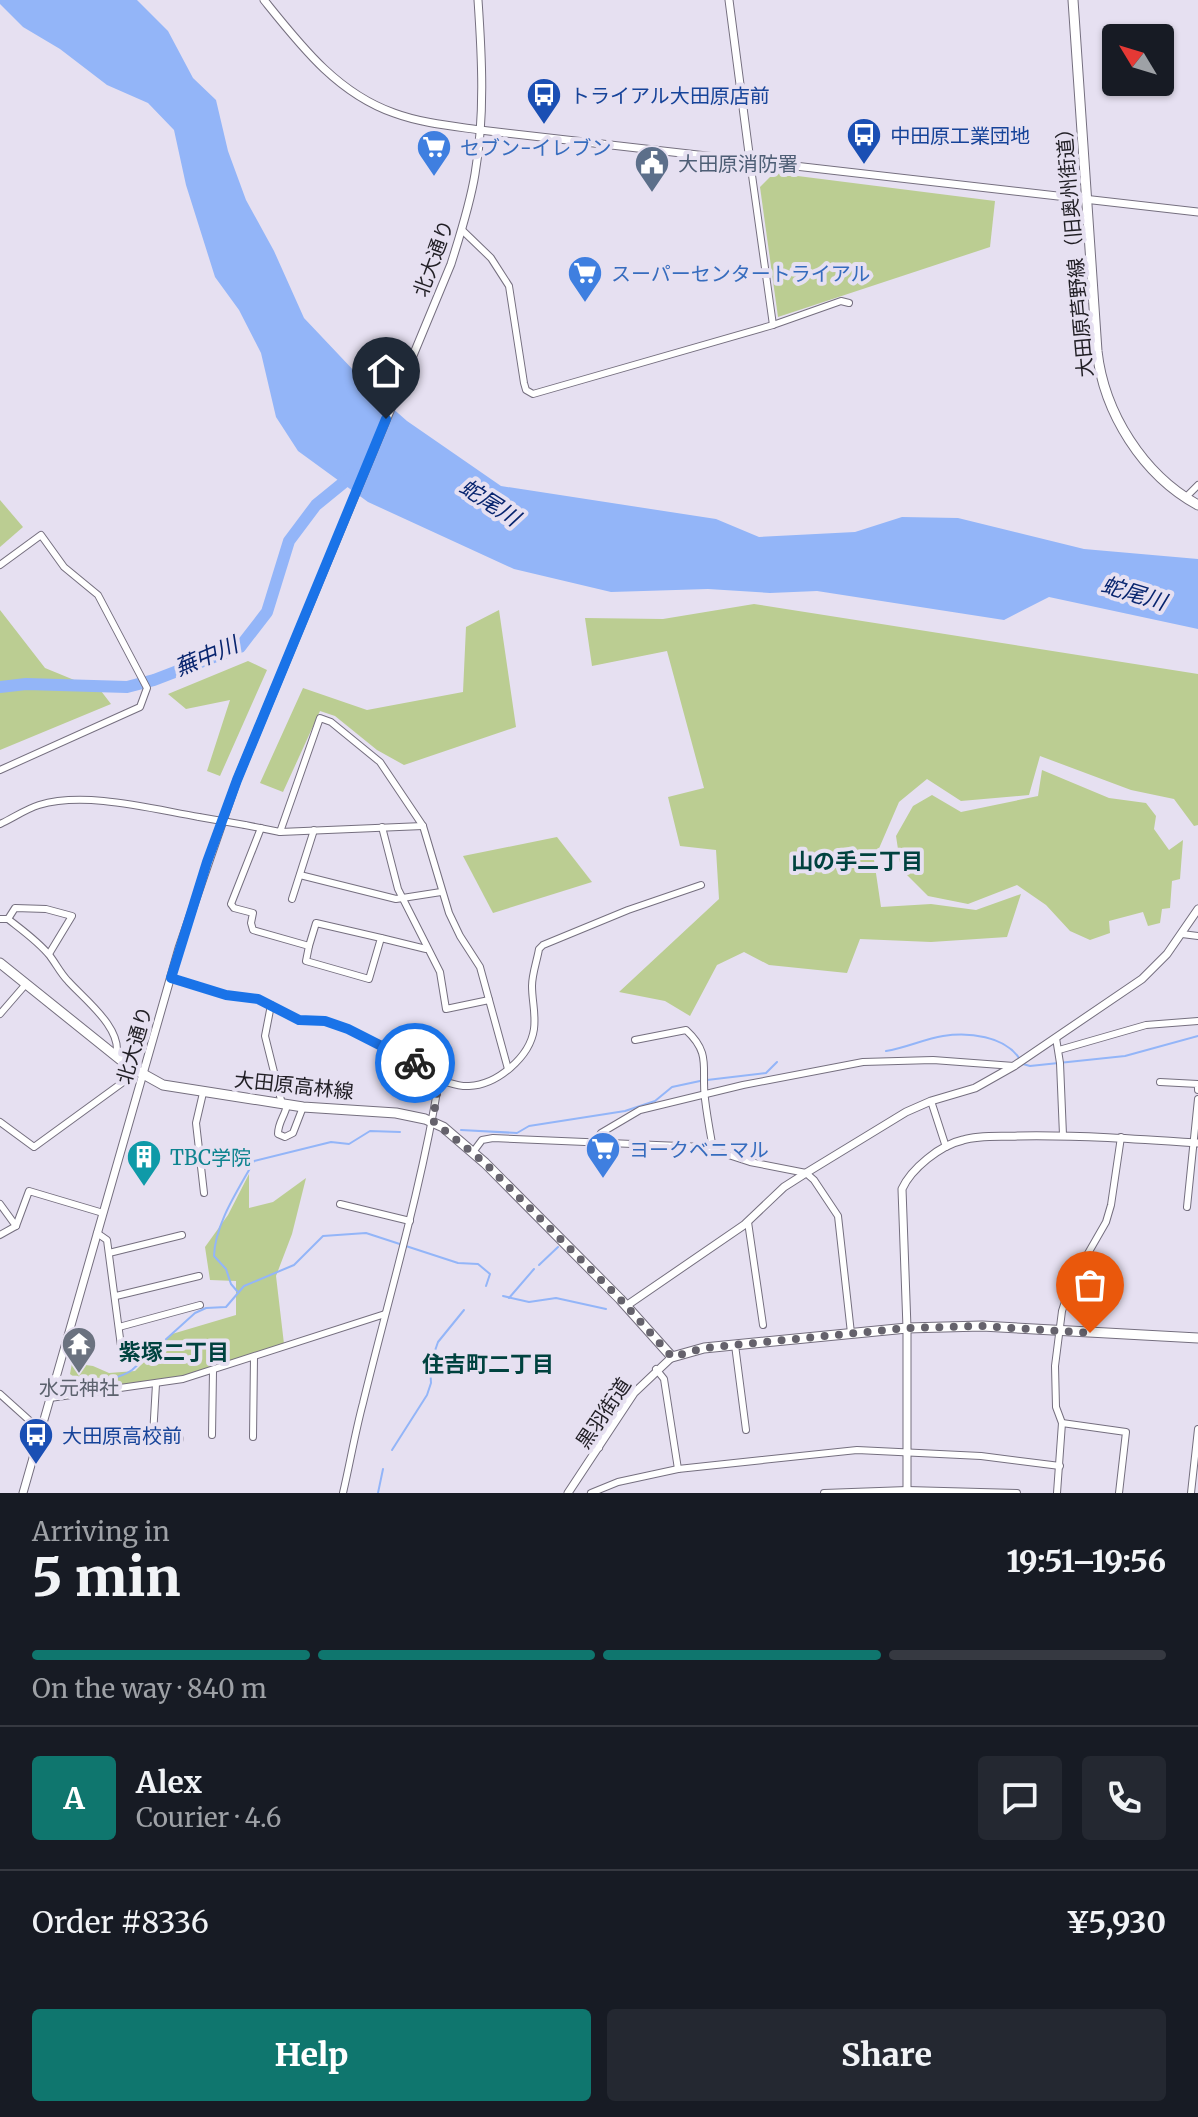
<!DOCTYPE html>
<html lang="en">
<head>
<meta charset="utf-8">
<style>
	:root { --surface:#171b24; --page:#242831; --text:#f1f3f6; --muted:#9ea1a6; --line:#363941; --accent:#0f766e }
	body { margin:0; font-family:Merriweather,"Noto Sans JP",serif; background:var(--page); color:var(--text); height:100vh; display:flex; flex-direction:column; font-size:30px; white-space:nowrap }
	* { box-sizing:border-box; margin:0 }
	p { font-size:26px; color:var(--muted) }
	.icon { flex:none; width:44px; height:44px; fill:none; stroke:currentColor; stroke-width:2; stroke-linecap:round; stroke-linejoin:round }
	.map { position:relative; height:1493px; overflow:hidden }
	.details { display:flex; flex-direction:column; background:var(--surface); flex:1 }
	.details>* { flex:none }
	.needle { width:52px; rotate:308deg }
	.controls { position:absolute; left:1102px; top:24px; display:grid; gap:16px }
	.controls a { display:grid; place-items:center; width:72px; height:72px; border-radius:8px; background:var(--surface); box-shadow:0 2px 6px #0004; font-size:40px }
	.pin { position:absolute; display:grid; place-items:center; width:68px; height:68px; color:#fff; margin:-82px -34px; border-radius:50% 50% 50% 0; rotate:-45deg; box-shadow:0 0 8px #0007 }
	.pin .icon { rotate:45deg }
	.courier { position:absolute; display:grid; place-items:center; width:80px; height:80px; margin:-40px; border:6px solid #1a73e8; border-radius:50%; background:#fff; color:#222; box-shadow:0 2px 10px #0007 }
	.overview em { font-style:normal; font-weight:800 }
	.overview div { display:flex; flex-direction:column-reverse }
	.overview { display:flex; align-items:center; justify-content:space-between; height:136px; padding:0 32px }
	h1 { font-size:52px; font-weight:800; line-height:60px }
	.bar { display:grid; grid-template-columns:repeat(4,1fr); gap:12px 8px; align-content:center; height:96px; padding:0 32px }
	.bar i { height:10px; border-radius:6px; background:var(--line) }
	.bar .current { background:var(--accent) }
	.bar p { grid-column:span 4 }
	.line { display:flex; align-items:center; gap:20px; padding:0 32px; border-top:2px solid var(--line) }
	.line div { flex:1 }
	.round { display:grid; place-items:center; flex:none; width:84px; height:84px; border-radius:8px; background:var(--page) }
	.action { display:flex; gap:16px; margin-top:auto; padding:16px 32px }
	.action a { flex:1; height:92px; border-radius:8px; background:var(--accent); color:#fff; font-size:32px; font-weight:800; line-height:92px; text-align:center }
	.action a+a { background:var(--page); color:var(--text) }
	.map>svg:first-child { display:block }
</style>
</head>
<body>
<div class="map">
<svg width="1198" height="1493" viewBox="0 0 1198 1493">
	<rect width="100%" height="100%" fill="#e6e0f1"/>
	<g fill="#bbcd92">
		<polygon points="774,173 995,201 990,247 778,317 760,187"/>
		<polygon points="0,500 23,527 0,547"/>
		<polygon points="754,604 1198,674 1198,825 1194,826 1174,799 1131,790 1040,756 1029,795 961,801 927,779 899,802 874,860 881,907 931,904 976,910 1021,894 1007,937 931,942 860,939 847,973 769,965 744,952 717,965 690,1016 665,1001 619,992 719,899 716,850 680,846 668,797 704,788 667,651 592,666 585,618 663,619"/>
		<polygon points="0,610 45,668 101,691 111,704 0,750"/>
		<polygon points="499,610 516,727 404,765 377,750 335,716 320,711 283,792 260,783 303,688 367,710 463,692 466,627"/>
		<polygon points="248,661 267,670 220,776 207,771 230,700 186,709 168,694"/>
		<polygon points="1042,770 1109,798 1146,803 1156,816 1154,829 1169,850 1183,840 1180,879 1172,881 1170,908 1162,909 1160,923 1148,926 1143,912 1109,921 1110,933 1090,940 1070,931 1046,905 1017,885 968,904 928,896 901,869 896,836 913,806 932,795 961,812 1038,796"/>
		<polygon points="557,837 592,882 493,913 463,856"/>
		<polygon points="249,1174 249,1208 273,1202 306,1178 292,1234 276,1276 284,1344 182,1377 74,1394 75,1378 70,1374 72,1363 93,1366 109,1373 135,1371 172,1334 236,1315 236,1281 210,1280 205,1247 228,1215"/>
	</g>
	<polygon fill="#93b5f8" points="0,0 137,0 168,31 193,78 216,100 228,151 246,200 274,251 304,318 374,392 407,421 501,486 716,519 759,537 855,532 902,517 958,518 1084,549 1198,559 1198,629 1049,597 1004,620 817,591 770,593 708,589 611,592 514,569 368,502 298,451 276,417 261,353 239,310 215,277 186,185 174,130 148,103 107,85 60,49 23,27 0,4"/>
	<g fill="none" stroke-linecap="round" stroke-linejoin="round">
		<g stroke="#93b5f8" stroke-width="2">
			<path d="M886,1051C906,1048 924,1039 943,1036C969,1032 1004,1036 1019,1058"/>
			<polyline points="1023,1064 1030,1066 1125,1056 1198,1036"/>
			<polyline points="707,1080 766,1073 777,1062"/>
			<polyline points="461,1130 517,1133 529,1126 625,1111 655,1101 672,1087 700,1081"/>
			<polyline points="539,1265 558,1247"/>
			<path d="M237,1291L231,1284L226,1269L214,1256C215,1223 239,1189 254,1161L331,1142L349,1144L370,1131L400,1132"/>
			<polyline points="503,1296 529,1302 556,1298 606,1309"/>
			<polyline points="509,1298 534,1269"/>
			<path d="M104,1384C113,1376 123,1377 132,1370L195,1313L206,1308L226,1307L244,1286L294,1265L323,1236L366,1233L458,1263L478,1264L490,1274L486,1286"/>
			<polyline points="392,1450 427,1395 431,1383 430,1365 438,1342 464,1310"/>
			<polyline points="378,1493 383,1469"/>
		</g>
		<polyline stroke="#93b5f8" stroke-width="12" points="0,687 26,684 127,687 154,680 240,647 267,612 289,541 316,505 354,474"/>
		<defs>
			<g id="minor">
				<polyline points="750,161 773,325"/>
				<polyline points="462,230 491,258 509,286 524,383 526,390 533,394 773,325 841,301 849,303"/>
				<polyline points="1186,497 1198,485"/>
				<polyline points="0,565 41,535 64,567 98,595 147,688 140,707 0,770"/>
				<path d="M0,824C13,818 26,809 39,805C86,791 152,809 199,817"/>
				<polyline points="245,825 280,832 423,826"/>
				<polyline points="382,827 398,889 440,972 446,1009 489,1000"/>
				<polyline points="261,828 231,904 234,908 253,913 251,923 253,930 309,946 306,961 369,979 381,938 426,949"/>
				<polyline points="280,832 320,718 331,722 380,762 423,826 449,913 460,936 480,967 508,1069"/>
				<polyline points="300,875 396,899 441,892"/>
				<polyline points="292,899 314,830"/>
				<path d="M0,919H8C22,930 39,942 50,956C56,964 61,974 68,981C84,999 124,1029 116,1057"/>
				<polyline points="8,919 15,908 46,909 72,916 49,954"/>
				<polyline points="1182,934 1198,936"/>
				<polyline points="309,946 316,923 381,938"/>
				<polyline points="171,978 226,995 258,999 299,1020 325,1021 348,1029 423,1067 439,1080"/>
				<polyline points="271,1005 265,1036 282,1104"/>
				<polyline points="0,1014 26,984"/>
				<polyline points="1056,1038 1060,1063 1063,1135"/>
				<path d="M635,1040L686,1030C712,1054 701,1068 705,1099C707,1116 710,1132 713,1149"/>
				<polyline points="1059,1050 1146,1025 1198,1021"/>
				<polyline points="1160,1082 1198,1084 1198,1090"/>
				<polyline points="203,1093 196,1123 204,1193"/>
				<polyline points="931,1101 946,1147"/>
				<path d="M287,1105C285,1116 278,1122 278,1134L285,1137L293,1133L303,1107"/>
				<polyline points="0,1122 34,1147 137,1072"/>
				<polyline points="596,1142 601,1133 640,1110 743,1085 863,1062 933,1060 1014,1066"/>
				<polyline points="473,1152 482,1140 493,1138 704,1147 750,1162 806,1173 814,1180 838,1216 851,1333"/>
				<polyline points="0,1204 16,1226"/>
				<polyline points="340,1204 410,1221"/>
				<polyline points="1187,1207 1198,1099"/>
				<polyline points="748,1222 763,1325"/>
				<polyline points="97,1233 107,1240 121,1346"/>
				<polyline points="0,1235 16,1226 29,1191 103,1213"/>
				<polyline points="109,1253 182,1235"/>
				<polyline points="116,1296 199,1276"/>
				<polyline points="119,1327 200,1305"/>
				<polyline points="735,1345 746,1430"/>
				<polyline points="656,1369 664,1379 678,1469"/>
				<polyline points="156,1384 153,1436 180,1439"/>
				<polyline points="0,1394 40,1430"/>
				<polyline points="50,1398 183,1379 385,1314"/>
				<polyline points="1062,1423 1126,1432 1119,1493"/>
				<polyline points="582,1431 599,1448"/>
				<polyline points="212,1435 213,1371"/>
				<polyline points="253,1437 254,1357"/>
				<path d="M343,1493C350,1463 355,1433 363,1403C389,1296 421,1190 439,1080C448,1082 459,1087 469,1086C497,1085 530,1057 534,1029C536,1013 532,1001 532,986C532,974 537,961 539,949L543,945L628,910L701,885"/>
				<polyline points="591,1493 618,1482 678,1469 857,1450 981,1456 1060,1466"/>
				<polyline points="824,1493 907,1490 1017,1493"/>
				<polyline points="1057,1493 1062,1423 1056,1407 1055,1366 1062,1311 1071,1283 1106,1222 1111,1205 1121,1137"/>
				<polyline points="1191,1493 1198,1429"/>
			</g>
			<g id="tertiary">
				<path d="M264,0C301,46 337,93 394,113C421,123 452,126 480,130L1198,212"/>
				<polyline points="729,0 750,161"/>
				<polyline points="626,1306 744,1225 784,1187 806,1173 906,1112 931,1101 975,1088 1014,1066 1142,979 1167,954 1198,909"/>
				<path d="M23,1493L179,948L237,780L451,264C460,235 470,205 475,174C485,116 482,58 478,0"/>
				<polyline points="568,1493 634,1393 672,1357"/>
				<path d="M907,1493V1328L902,1189C911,1169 940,1145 963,1140C980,1135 1000,1137 1018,1136C1078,1135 1138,1139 1198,1143"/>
			</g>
			<g id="primary">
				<path d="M1073,0L1097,351C1104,413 1143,475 1198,505"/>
				<polyline points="0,963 127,1065 163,1085 303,1107 396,1113 425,1119 443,1127 485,1163 620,1299 672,1357 704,1348 907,1328 982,1326 1198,1338"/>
			</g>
		</defs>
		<use href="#minor" stroke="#756f7f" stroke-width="8"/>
		<use href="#tertiary" stroke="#756f7f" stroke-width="9"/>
		<use href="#primary" stroke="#756f7f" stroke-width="11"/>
		<use href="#minor" stroke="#fff" stroke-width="6"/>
		<use href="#tertiary" stroke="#fff" stroke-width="7"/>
		<use href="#primary" stroke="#fff" stroke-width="9"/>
		<defs>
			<polyline id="minor-bridge" points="199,817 245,825"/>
		</defs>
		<use href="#minor-bridge" stroke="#756f7f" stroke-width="8" stroke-linecap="butt"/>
		<use href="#minor-bridge" stroke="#fff" stroke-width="6"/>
	</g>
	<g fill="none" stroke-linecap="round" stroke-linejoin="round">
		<polyline stroke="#65626c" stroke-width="8" stroke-dasharray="0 14.4" points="415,1063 439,1080 433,1121 485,1163 620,1299 672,1357 704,1348 907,1328 982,1326 1090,1333"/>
		<polyline stroke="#1a73e8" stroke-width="10" points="386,419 237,780 207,862 171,978 226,995 258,999 299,1020 325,1021 348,1029 415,1063"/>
	</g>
	<defs>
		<symbol id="bus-pin" viewBox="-11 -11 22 30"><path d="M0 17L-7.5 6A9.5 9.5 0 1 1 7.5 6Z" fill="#1a4fb4" stroke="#e6e0f1"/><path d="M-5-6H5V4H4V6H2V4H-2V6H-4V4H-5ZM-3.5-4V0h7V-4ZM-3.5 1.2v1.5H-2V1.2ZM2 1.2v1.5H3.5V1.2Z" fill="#fff"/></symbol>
		<symbol id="supermarket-pin" viewBox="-11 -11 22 30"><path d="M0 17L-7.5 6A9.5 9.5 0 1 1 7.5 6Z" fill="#3f7fe0" stroke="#e6e0f1"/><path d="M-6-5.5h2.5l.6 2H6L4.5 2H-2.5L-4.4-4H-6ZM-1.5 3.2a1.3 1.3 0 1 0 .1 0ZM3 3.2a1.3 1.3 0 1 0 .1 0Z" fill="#fff"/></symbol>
		<symbol id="civic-pin" viewBox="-11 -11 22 30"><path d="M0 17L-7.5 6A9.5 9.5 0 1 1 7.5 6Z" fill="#5c6f8a" stroke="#e6e0f1"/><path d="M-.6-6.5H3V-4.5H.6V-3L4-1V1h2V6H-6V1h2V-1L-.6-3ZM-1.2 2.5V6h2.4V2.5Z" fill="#fff"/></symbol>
		<symbol id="building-pin" viewBox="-11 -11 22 30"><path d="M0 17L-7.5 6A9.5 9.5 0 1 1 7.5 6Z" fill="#0f9aa8" stroke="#e6e0f1"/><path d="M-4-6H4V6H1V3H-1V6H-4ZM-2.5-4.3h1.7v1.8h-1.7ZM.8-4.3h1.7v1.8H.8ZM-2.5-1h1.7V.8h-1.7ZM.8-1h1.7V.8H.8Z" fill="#fff"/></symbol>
		<symbol id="temple-pin" viewBox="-11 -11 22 30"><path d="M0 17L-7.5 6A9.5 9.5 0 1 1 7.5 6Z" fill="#6b7280" stroke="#e6e0f1"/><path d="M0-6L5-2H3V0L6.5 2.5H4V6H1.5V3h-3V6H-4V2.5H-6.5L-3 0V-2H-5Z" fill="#fff"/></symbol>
	</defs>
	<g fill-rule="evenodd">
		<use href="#bus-pin" x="524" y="75" width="40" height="54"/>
		<use href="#bus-pin" x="844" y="115" width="40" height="54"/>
		<use href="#supermarket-pin" x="414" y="127" width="40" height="54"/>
		<use href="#civic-pin" x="632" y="143" width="40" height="54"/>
		<use href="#supermarket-pin" x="565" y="253" width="40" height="54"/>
		<use href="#supermarket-pin" x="583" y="1129" width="40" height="54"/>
		<use href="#building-pin" x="124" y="1137" width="40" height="54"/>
		<use href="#temple-pin" x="59" y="1324" width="40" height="54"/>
		<use href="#bus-pin" x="16" y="1415" width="40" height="54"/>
	</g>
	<g text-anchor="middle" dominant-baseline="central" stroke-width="8" stroke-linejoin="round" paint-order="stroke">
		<g font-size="20" fill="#164399" stroke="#e6e0f1" text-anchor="start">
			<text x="570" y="95">トライアル大田原店前</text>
			<text x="890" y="135">中田原工業団地</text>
			<text x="62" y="1435">大田原高校前</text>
		</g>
		<g font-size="20" fill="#366cbe" stroke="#e6e0f1" text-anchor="start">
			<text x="460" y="147">セブン-イレブン</text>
			<text x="611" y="273">スーパーセンタートライアル</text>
			<text x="629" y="1149">ヨークベニマル</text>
		</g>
		<g font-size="20" fill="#4e5e75" stroke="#e6e0f1" text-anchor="start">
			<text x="678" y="163">大田原消防署</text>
		</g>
		<g font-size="20" fill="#201e24" stroke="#e6e0f1">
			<text transform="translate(1074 248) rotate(-95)">大田原芦野線（旧奥州街道）</text>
			<text transform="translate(433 258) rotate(-70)">北大通り</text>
			<text transform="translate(134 1045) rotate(-74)">北大通り</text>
			<text transform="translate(294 1085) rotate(6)">大田原高林線</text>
			<text transform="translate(603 1413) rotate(-56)">黒羽街道</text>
		</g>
		<g font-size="20" fill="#0d838f" stroke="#e6e0f1" text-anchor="start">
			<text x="170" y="1157">TBC学院</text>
		</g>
		<g font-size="20" fill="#5b616d" stroke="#e6e0f1">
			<text x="79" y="1387">水元神社</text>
		</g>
		<g font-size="22" font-style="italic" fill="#08256f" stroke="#e6e0f1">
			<text transform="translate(490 502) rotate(33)">蛇尾川</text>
			<text transform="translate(1134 593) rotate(17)">蛇尾川</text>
			<text transform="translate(206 656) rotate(-23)">蕪中川</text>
		</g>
		<g font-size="22" font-weight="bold" fill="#00423f" stroke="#e6e0f1">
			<text x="857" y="861">山の手二丁目</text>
			<text x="174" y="1352">紫塚二丁目</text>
			<text x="488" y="1364">住吉町二丁目</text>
		</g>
	</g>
</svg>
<div class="controls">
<a><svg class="needle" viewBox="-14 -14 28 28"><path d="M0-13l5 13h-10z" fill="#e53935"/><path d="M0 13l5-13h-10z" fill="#9ea1a6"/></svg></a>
</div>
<div class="pin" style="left:1090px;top:1333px;background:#ea580c"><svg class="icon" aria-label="bag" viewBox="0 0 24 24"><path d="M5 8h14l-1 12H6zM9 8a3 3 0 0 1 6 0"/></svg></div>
<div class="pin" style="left:386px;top:419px;background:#1f2937"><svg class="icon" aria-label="home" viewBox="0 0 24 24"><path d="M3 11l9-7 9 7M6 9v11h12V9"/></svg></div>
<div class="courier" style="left:415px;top:1063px"><svg class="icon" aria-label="bike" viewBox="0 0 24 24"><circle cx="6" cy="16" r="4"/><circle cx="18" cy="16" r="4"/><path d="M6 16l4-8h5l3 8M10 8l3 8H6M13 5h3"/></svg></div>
</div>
<section class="details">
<div class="overview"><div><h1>5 min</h1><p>Arriving in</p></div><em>19:51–19:56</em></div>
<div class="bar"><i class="current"></i><i class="current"></i><i class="current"></i><i></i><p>On the way · 840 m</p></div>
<div class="line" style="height:144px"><b class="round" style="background:var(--accent);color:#fff">A</b><div><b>Alex</b><p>Courier · 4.6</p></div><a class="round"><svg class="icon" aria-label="chat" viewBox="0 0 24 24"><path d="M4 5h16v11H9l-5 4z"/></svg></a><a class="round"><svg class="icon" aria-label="phone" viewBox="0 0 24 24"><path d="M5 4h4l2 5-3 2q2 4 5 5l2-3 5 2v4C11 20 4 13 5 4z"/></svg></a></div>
<div class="line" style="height:104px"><div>Order #8336</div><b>¥5,930</b></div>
<div class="action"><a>Help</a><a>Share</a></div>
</section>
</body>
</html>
